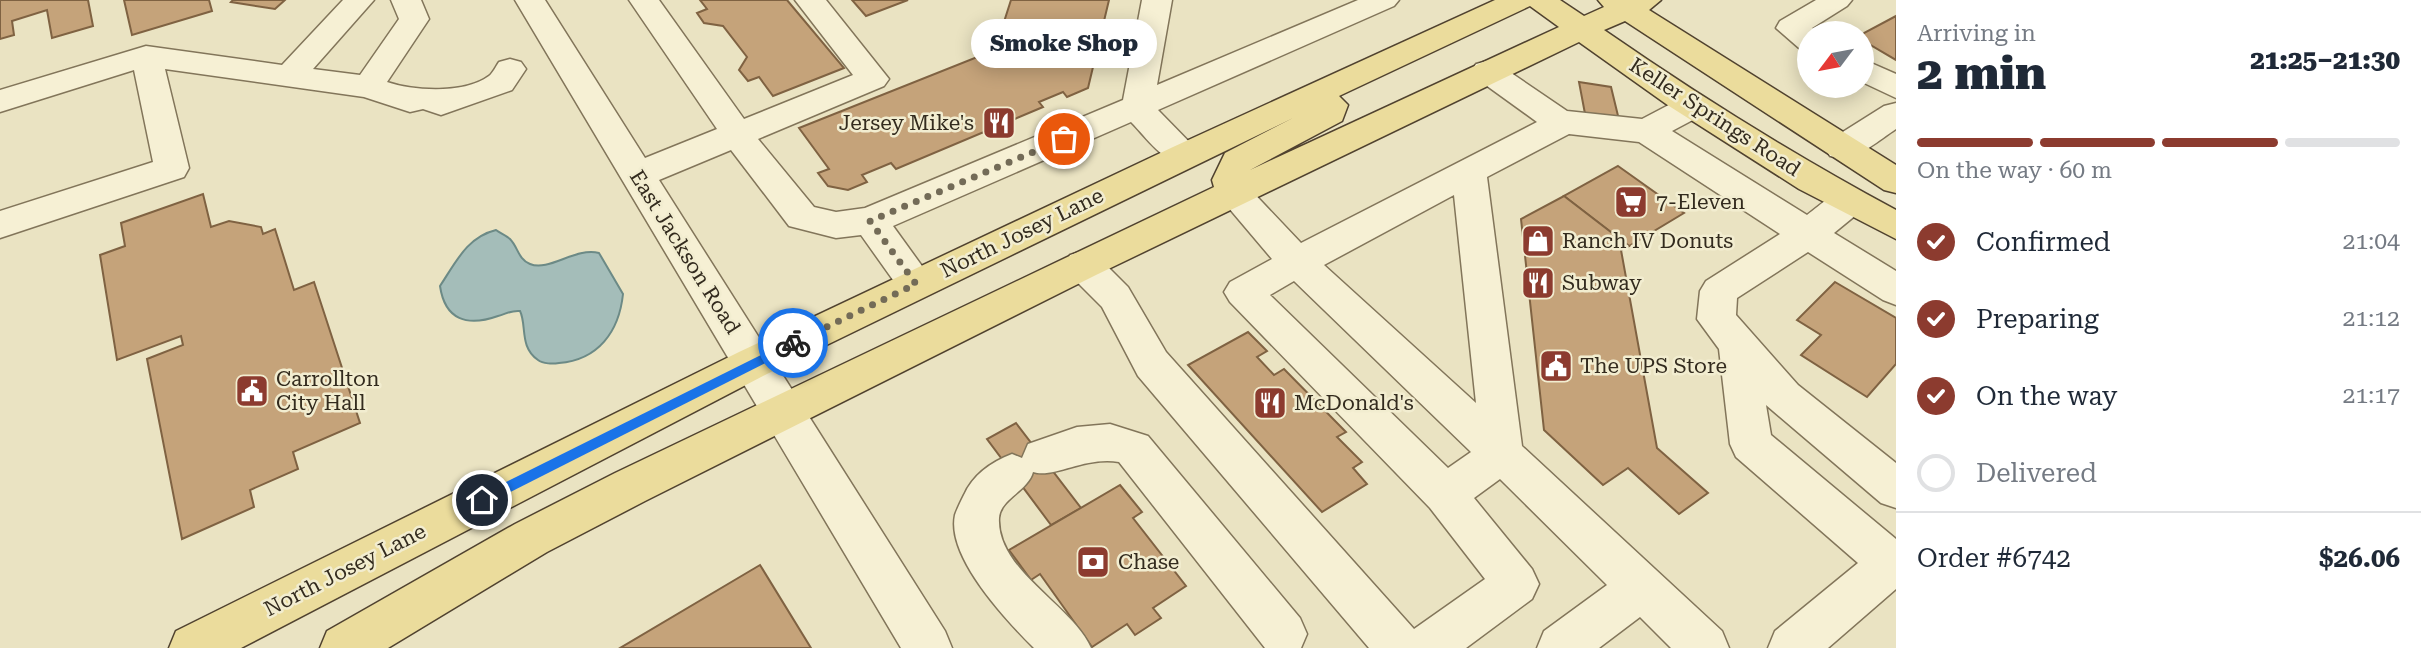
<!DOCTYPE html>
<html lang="en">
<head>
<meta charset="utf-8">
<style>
	:root { --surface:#fff; --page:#f6f6f7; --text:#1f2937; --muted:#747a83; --line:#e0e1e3; --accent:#8c3b2f }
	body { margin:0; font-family:"Roboto Serif",serif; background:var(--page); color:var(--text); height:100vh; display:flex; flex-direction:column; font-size:26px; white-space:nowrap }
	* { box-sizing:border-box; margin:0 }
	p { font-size:23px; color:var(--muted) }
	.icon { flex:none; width:38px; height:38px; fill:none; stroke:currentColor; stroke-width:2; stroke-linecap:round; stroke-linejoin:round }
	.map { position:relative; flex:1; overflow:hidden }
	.sheet { display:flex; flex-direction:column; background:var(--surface); width:525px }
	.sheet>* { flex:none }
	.needle { width:46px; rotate:238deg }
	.controls { position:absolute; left:1797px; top:21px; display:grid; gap:14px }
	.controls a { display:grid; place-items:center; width:77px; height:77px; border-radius:50%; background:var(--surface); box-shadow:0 4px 18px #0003; font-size:35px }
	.pin { position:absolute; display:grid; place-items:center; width:60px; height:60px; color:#fff; margin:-30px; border:4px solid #fff; border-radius:50%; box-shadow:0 2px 7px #0007 }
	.courier { position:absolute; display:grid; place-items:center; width:70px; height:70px; margin:-35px; border:5px solid #1a73e8; border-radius:50%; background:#fff; color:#222; box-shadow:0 2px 9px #0007 }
	.bubble { position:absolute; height:49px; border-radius:24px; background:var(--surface); box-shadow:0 4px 18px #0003; font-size:23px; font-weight:800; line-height:49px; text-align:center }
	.headline em { font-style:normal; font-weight:800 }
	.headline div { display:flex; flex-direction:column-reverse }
	.headline { display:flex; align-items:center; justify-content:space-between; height:119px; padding:0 21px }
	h1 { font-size:46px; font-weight:800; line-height:52px }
	.bar { display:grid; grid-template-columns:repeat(4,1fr); gap:10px 7px; align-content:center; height:84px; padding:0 21px }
	.bar i { height:9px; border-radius:5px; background:var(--line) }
	.bar .active { background:var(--accent) }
	.bar p { grid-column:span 4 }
	.line { display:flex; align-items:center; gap:18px; padding:0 21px; border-top:2px solid var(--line) }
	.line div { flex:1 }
	ol { padding:0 21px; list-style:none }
	li { display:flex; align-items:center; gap:21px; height:77px }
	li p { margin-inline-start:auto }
	li .icon { padding:7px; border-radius:50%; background:var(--accent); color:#fff; stroke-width:4 }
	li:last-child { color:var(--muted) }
	li i { width:38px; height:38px; border:4px solid var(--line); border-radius:50% }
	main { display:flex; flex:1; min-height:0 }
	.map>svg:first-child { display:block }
</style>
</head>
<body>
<main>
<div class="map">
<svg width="1896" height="648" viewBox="0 0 1896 648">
	<rect width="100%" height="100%" fill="#eae3c2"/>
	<path fill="#a4bdb9" stroke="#6c8a86" stroke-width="2" d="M496,230C500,233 507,236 510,239C518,247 518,259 530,264C549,272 575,247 599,253L623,294C619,332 598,360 559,363C553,364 543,364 538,360C519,347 527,325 520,311C511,310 506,314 498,316C467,327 445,320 440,286C456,262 467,237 496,230Z"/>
	<g fill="#c5a37a" stroke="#7f6242" stroke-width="2">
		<polygon points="0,0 88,0 93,26 52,38 47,10 12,21 14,35 0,39"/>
		<polygon points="124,0 209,0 212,11 132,35"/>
		<polygon points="233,0 285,0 275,9 231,2"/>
		<polygon points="700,0 787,0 844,68 773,96 759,77 748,81 739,70 747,57 723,26 704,23 697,13 707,9"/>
		<polygon points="852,0 908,0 866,16"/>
		<polygon points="1011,0 1109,0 1088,88 1067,97 1063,92 1039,102 1043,107 896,169 891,163 862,175 867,182 848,190 828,186 818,173 829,169 799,128 995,50"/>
		<polygon points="1896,16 1896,60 1862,40 1862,34"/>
		<polygon points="1579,82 1611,87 1620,124 1586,119"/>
		<polygon points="1618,166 1684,213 1629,246 1564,196"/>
		<polygon points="203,194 211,227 229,221 261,227 263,234 275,229 294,290 314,282 360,423 293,452 298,469 250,490 254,507 182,539 147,359 183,345 181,336 117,360 100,255 125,246 121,223"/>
		<polygon points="1564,196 1629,246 1621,250 1657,448 1708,493 1679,514 1628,468 1603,485 1544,430 1521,219"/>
		<polygon points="1835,282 1896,318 1896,364 1867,397 1801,355 1821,335 1797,320"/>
		<polygon points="1248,332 1267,351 1257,357 1274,375 1284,369 1346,432 1337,437 1362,462 1353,468 1367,484 1322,512 1188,365"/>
		<polygon points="1016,423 1081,508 1051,525 987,439"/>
		<polygon points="1120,485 1142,512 1133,518 1186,586 1153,608 1161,618 1135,635 1127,624 1092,647 1040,574 1031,580 1009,550"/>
		<polygon points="760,565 811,648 620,648"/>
	</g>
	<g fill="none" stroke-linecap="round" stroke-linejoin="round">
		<defs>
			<g id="minor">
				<path d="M343,0H374L313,69L360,75L399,19L391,0H421L429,19L387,82C414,91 465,94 489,76C493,73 496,66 499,62L510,59L521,62L526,69L512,90L441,115L423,109L410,112L364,97L165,69L189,168L184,177L0,238V211L153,162L134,70L0,112V90L146,46L282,65Z"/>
				<path d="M515,0H545L645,158L717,129L629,0H659L744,119L853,75L795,0H826L889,79L884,86L758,139L814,207L836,212L865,208L1123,100L1142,0H1172L1157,85L1358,0H1399L1394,6L1158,110L1202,155L1197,163C1169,172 1149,140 1131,122L893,226L935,284L929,294L916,299L903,294L861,235L836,238L789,226L731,150L659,180L945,631L952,648H901Z"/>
				<polygon points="1816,0 1852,0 1847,6 1812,28 1820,33 1810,33 1810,51 1799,48 1776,28 1780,21"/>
				<polygon points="1862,59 1896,74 1896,98 1862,82"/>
				<path d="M1487,61L1498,64L1567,111L1642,119L1682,98L1693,95L1704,98L1709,106L1704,114L1672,131L1807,215C1825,202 1839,185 1862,192L1868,201L1862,210L1834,233L1896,271V305L1883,300L1808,252L1737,298L1736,315L1798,385L1896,463V508L1881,503L1766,405L1771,435L1896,539V589L1828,648H1768L1775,631L1858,563L1736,457L1730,444L1719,349L1697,319L1700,291L1706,281L1780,234L1639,142L1569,134L1487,177L1522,446L1722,631L1729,648H1671L1640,617L1599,648H1537L1544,631L1607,585L1500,479L1474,498L1532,569L1539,584L1532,599L1466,648H1369L1138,376L1102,307L1070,275L1065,265L1070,255L1083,251L1096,255L1128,287L1166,352L1414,629L1485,579L1430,508L1230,302L1224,292L1230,282L1272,259L1217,194L1222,185L1234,181L1246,185L1301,243L1537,122L1476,78L1471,71L1476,64ZM1454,195L1476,403L1324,265ZM1294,281L1471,452L1448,468L1270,295Z"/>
				<path d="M1896,103V129C1876,142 1855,163 1830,156L1825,148L1830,140L1884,106Z"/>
				<path d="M1110,424L1148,436L1300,618L1307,634L1301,648H1265L1119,462C1085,456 1053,479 1033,472C1028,491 1000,499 999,518C996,570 1072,605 1091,648H1034C1007,621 946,557 955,515C957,509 961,501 964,495C973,475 991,462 1012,454L1022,458L1028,444L1077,427Z"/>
			</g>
			<path id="major" d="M1495,0H1560L1584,16L1604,7L1598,0H1661L1649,10L1896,165V193L1884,190L1625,21L1604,30C1698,95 1795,156 1896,210V239L1799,189L1669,106L1579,42L1096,275L645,501L547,552L388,648H320L327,631L515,524L615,473L1214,187L1212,180L1225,153L1293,118L767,374L241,648H169L176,631L739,352L1173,147ZM1530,6L1559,27L1250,170L1342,121L1348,105L1339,96Z"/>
		</defs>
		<use href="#minor" stroke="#82755a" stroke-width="3"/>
		<use href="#major" stroke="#50422f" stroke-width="3"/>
		<use href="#minor" fill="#f6f0d4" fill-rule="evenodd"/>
		<use href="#major" fill="#ebdc9c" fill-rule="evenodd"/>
	</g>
	<polygon fill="#1a73e8" points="793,339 799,343 797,347 487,504 478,504 478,496"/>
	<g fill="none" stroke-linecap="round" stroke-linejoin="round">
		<polyline stroke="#736b57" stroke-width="7" stroke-dasharray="0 12.6" points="793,343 916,284 870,221 1064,139"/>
	</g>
	<defs>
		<symbol id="restaurant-square" viewBox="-11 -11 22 22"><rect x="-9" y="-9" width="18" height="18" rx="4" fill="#8c3b2f" stroke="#f2edd0"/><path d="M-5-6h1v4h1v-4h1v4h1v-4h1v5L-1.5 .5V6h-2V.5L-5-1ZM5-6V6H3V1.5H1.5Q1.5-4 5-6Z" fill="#fff"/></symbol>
		<symbol id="supermarket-square" viewBox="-11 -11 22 22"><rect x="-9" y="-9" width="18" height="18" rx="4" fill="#8c3b2f" stroke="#f2edd0"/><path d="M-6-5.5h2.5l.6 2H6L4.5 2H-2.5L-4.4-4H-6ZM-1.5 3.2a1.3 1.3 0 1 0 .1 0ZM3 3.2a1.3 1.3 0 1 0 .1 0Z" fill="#fff"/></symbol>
		<symbol id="shop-square" viewBox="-11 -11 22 22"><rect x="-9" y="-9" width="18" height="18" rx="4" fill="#8c3b2f" stroke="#f2edd0"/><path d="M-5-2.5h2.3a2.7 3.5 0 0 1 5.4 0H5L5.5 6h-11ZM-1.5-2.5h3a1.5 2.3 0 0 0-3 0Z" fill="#fff"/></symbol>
		<symbol id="civic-square" viewBox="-11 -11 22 22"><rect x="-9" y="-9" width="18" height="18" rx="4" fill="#8c3b2f" stroke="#f2edd0"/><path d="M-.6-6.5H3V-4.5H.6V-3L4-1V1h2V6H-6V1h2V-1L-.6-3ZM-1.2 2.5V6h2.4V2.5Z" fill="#fff"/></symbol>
		<symbol id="bank-square" viewBox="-11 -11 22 22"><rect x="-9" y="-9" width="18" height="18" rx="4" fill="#8c3b2f" stroke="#f2edd0"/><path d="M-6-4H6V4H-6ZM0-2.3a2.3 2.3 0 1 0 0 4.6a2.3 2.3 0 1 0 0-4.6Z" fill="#fff"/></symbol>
	</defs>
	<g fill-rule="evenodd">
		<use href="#restaurant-square" x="980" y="104" width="38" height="38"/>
		<use href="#supermarket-square" x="1612" y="183" width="38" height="38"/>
		<use href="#shop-square" x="1519" y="222" width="38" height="38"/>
		<use href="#restaurant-square" x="1519" y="264" width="38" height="38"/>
		<use href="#civic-square" x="1537" y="347" width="38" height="38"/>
		<use href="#civic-square" x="233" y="372" width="38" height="38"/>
		<use href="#restaurant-square" x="1251" y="384" width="38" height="38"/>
		<use href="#bank-square" x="1074" y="543" width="38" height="38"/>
	</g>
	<g text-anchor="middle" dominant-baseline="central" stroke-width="5" stroke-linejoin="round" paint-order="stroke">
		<g font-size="21" fill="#332b1e" stroke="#f2edd0">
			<text transform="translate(1715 117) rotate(33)">Keller Springs Road</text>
			<text transform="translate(1022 233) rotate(-26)">North Josey Lane</text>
			<text transform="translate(685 252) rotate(58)">East Jackson Road</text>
			<text transform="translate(345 570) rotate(-27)">North Josey Lane</text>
		</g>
		<g font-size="21" fill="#332b1e" stroke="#f2edd0" text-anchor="start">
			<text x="974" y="123" text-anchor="end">Jersey Mike's</text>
			<text x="1656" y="202">7-Eleven</text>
			<text x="1562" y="241">Ranch IV Donuts</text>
			<text x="1562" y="283">Subway</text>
			<text x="1580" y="366">The UPS Store</text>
			<text x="276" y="379">Carrollton<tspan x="276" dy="24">City Hall</tspan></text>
			<text x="1294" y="403">McDonald's</text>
			<text x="1118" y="562">Chase</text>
		</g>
	</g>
</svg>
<div class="controls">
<a><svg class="needle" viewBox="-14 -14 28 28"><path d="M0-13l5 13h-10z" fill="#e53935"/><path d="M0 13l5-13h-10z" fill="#747a83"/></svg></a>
</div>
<div class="pin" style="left:1064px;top:139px;background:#ea580c"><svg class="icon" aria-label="bag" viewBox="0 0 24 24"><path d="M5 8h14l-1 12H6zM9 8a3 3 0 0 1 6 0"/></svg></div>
<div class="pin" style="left:482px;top:500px;background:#1f2937"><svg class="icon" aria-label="home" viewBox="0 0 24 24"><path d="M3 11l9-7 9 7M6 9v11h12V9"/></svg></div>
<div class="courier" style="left:793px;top:343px"><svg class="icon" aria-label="bike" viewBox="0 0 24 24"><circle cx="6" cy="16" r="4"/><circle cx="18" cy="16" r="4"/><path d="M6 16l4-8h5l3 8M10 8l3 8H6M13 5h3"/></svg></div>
<div class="bubble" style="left:971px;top:19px;width:186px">Smoke Shop</div>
</div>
<section class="sheet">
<div class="headline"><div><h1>2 min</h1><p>Arriving in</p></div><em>21:25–21:30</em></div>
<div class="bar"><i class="active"></i><i class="active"></i><i class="active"></i><i></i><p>On the way · 60 m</p></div>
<ol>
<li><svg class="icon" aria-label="check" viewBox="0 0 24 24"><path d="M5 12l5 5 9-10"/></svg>Confirmed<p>21:04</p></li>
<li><svg class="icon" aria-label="check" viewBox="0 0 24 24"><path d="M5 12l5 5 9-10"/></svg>Preparing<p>21:12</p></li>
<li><svg class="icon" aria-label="check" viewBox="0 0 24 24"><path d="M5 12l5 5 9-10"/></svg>On the way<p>21:17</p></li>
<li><i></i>Delivered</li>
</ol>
<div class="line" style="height:91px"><div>Order #6742</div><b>$26.06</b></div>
</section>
</main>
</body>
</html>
